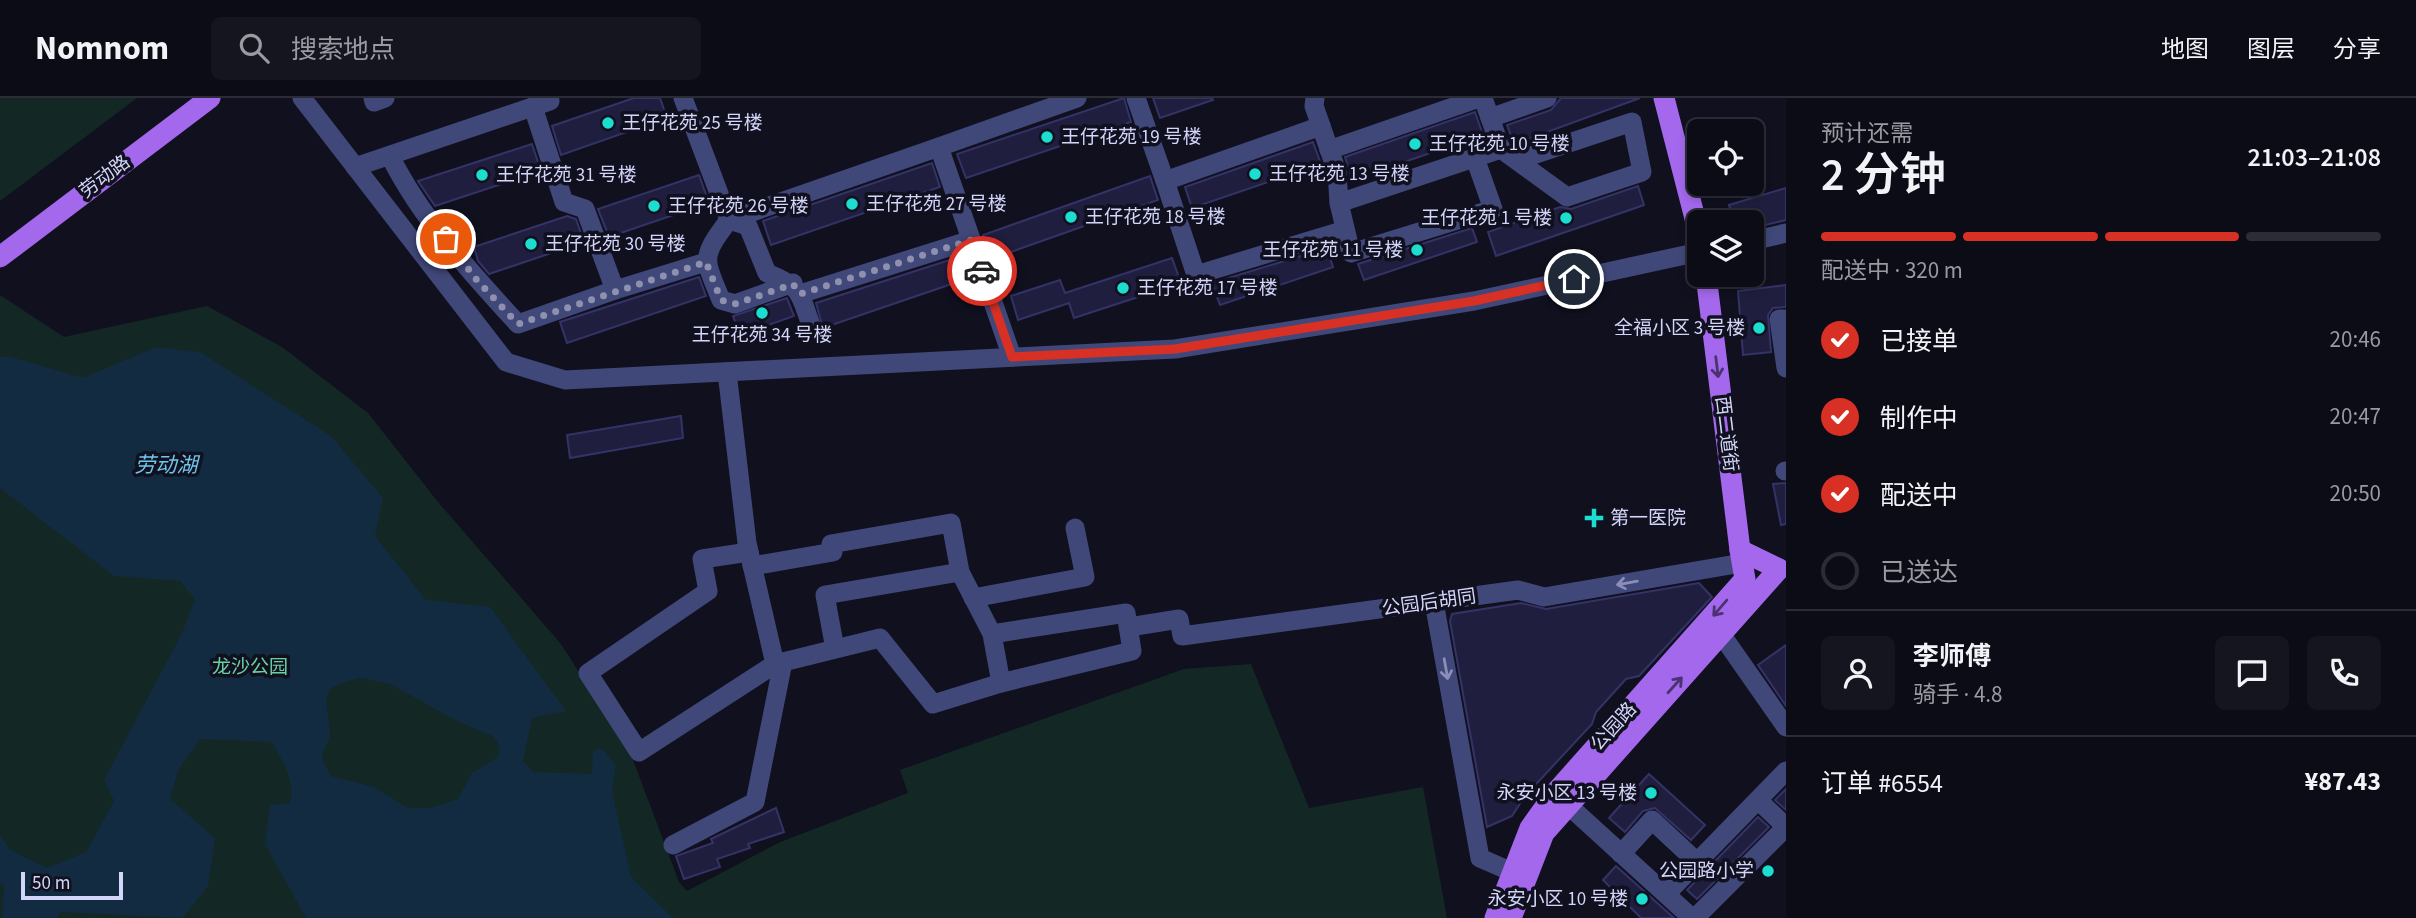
<!DOCTYPE html>
<html lang="zh">
<head>
<meta charset="utf-8">
<style>
	:root { --surface:#0c0c17; --page:#151520; --text:#f1f3f6; --muted:#9a9ba1; --line:#2c2c36; --accent:#d93025 }
	body { margin:0; font-family:"Source Sans 3","Noto Sans SC",sans-serif; background:var(--page); color:var(--text); height:100vh; display:flex; flex-direction:column; font-size:26px; white-space:nowrap }
	* { box-sizing:border-box; margin:0 }
	p { font-size:23px; color:var(--muted) }
	.icon { flex:none; width:38px; height:38px; fill:none; stroke:currentColor; stroke-width:2; stroke-linecap:round; stroke-linejoin:round }
	.map { position:relative; flex:1; overflow:hidden }
	.sheet { display:flex; flex-direction:column; background:var(--surface); width:630px }
	.sheet>* { flex:none }
	.buttons { position:absolute; left:1687px; top:21px; display:grid; gap:14px }
	.buttons a { display:grid; place-items:center; width:77px; height:77px; border-radius:10px; background:var(--surface); box-shadow:0 4px 10px #0003,0 0 0 2px var(--line); font-size:35px }
	.scale { position:absolute; left:21px; bottom:18px; width:102px; box-sizing:border-box; padding-left:7px; border:4px solid #d3d5f9; border-top:0; font-size:19px; line-height:24px; white-space:nowrap; color:#d3d5f9; -webkit-text-stroke:5px #10101f; paint-order:stroke }
	.pin { position:absolute; display:grid; place-items:center; width:60px; height:60px; color:#fff; margin:-30px; border:4px solid #fff; border-radius:50%; box-shadow:0 2px 7px #0007 }
	.courier { position:absolute; display:grid; place-items:center; width:70px; height:70px; margin:-35px; border:5px solid #d93025; border-radius:50%; background:#fff; color:#222; box-shadow:0 2px 9px #0007 }
	.head em { font-style:normal; font-weight:600 }
	.head div { display:flex; flex-direction:column-reverse }
	.head { display:flex; align-items:center; justify-content:space-between; height:119px; padding:0 35px }
	h1 { font-size:46px; font-weight:600; line-height:52px }
	.bar { display:grid; grid-template-columns:repeat(4,1fr); gap:10px 7px; align-content:center; height:84px; padding:0 35px }
	.bar i { height:9px; border-radius:5px; background:var(--line) }
	.bar .on { background:var(--accent) }
	.bar p { grid-column:span 4 }
	.line { display:flex; align-items:center; gap:18px; padding:0 35px; border-top:2px solid var(--line) }
	.line div { flex:1 }
	.round { display:grid; place-items:center; flex:none; width:74px; height:74px; border-radius:10px; background:var(--page) }
	ol { padding:0 35px; list-style:none }
	li { display:flex; align-items:center; gap:21px; height:77px }
	li p { margin-inline-start:auto }
	li .icon { padding:7px; border-radius:50%; background:var(--accent); color:#fff; stroke-width:4 }
	li:last-child { color:var(--muted) }
	li i { width:38px; height:38px; border:4px solid var(--line); border-radius:50% }
	header { display:flex; align-items:center; gap:42px; box-sizing:border-box; height:98px; padding:0 35px; background:var(--surface); border-bottom:2px solid var(--line) }
	header strong { font-size:33px }
	nav { display:flex; gap:38px; margin-inline-start:auto; font-size:24px }
	.search { width:490px; height:63px; background:var(--page); display:flex; align-items:center; gap:18px; box-sizing:border-box; padding:0 24px; border-radius:10px; color:var(--muted); font-size:26px }
	main { display:flex; flex:1; min-height:0 }
	.map>svg:first-child { display:block }
</style>
</head>
<body>
<header>
<strong>Nomnom</strong>
<div class="search"><svg class="icon" aria-label="search" viewBox="0 0 24 24"><circle cx="10" cy="10" r="6"/><path d="M15 15l6 6"/></svg>搜索地点</div>
<nav><a>地图</a><a>图层</a><a>分享</a></nav>
</header>
<main>
<div class="map">
<svg width="1786" height="820" viewBox="0 0 1786 820">
	<rect width="100%" height="100%" fill="#10101f"/>
	<g fill="#132824">
		<polygon points="0,0 137,0 0,103"/>
		<polygon points="0,197 64,239 207,208 282,249 368,315 438,404 561,546 630,654 679,784 687,793 778,745 908,695 900,672 1184,571 1251,566 1309,710 1423,689 1447,820 0,820"/>
	</g>
	<path fill="#132b40" fill-rule="evenodd" d="M156,249L200,254L331,338L383,400L375,438L426,502L490,509L566,613L532,620L523,663L533,674L592,676L593,652L603,651L616,667L612,693L631,779L673,820H306L265,746L270,707L290,705C296,683 282,663 272,644L200,641L178,672L170,701L215,740L208,788L183,820L61,814L57,820H2L4,787L0,786V737L10,752L47,770L86,754L114,703L104,682L182,535L195,501L180,483L114,478L0,390V259H11L83,280ZM361,580L391,586L453,621L492,638L499,646L498,659L472,675L458,701L431,710H408L374,689L331,678L322,661C322,651 330,644 330,635C327,599 316,589 361,580Z"/>
	<g fill="#1f1e3e" stroke="#343367" stroke-width="2">
		<polygon points="634,0 660,0 667,20 561,57 552,28"/>
		<polygon points="1124,0 1131,24 966,80 957,56"/>
		<polygon points="1153,0 1212,0 1213,2 1160,20"/>
		<polygon points="1640,0 1514,46 1507,27 1551,12 1561,0"/>
		<polygon points="1475,14 1483,37 1352,82 1345,59"/>
		<polygon points="1313,44 1321,66 1192,110 1185,89"/>
		<polygon points="532,46 541,73 435,108 418,83"/>
		<polygon points="932,65 940,89 771,147 763,123"/>
		<polygon points="699,77 709,105 609,139 598,111"/>
		<polygon points="1150,78 1158,102 991,161 983,137"/>
		<polygon points="1638,88 1644,107 1496,158 1488,134 1560,109 1571,111"/>
		<polygon points="1786,90 1786,122 1752,130 1752,124 1734,124 1729,107"/>
		<polygon points="567,118 576,121 584,144 489,176 478,163 474,149"/>
		<polygon points="1472,130 1477,144 1364,182 1358,166"/>
		<polygon points="1327,150 1333,169 1220,207 1212,185"/>
		<polygon points="962,158 969,180 823,230 816,205"/>
		<polygon points="1172,160 1181,185 1074,220 1069,205 1018,222 1011,198 1060,182 1065,195"/>
		<polygon points="699,179 706,198 567,245 560,224"/>
		<polygon points="1786,187 1786,209 1773,210 1768,217 1771,254 1743,257 1738,193"/>
		<polygon points="787,200 794,218 740,237 733,218"/>
		<polygon points="681,318 683,340 570,360 567,337"/>
		<polygon points="1786,385 1786,426 1781,427 1773,386"/>
		<polygon points="1699,485 1712,499 1639,578 1626,581 1596,614 1592,626 1525,698 1512,718 1487,729 1450,523 1452,516 1521,505 1546,511"/>
		<polygon points="1786,547 1786,608 1758,567"/>
		<polygon points="1649,676 1705,727 1691,742 1655,710 1643,713 1625,734 1609,720"/>
		<polygon points="1786,691 1786,712 1775,702"/>
		<polygon points="776,710 784,734 748,746 750,750 717,761 720,769 684,781 676,758 713,745 711,741"/>
		<polygon points="1758,719 1769,729 1697,801 1687,792"/>
		<polygon points="1616,768 1674,820 1641,820 1603,782"/>
	</g>
	<g fill="none" stroke-linecap="round" stroke-linejoin="round">
		<g stroke="#404879" stroke-width="19">
			<polyline points="302,0 506,264 565,282 1175,251 1474,203 1699,154"/>
			<polyline points="373,0 374,4 385,0"/>
			<path d="M683,0L729,122L748,128L767,175C802,189 799,194 811,227"/>
			<polyline points="1136,0 1165,83"/>
			<polyline points="1315,0 1314,8 1337,74 1339,105 1351,155 1493,111 1475,60"/>
			<polyline points="1483,0 1501,51 1567,99 1642,74 1632,24 1518,62"/>
			<polyline points="533,9 564,104 585,111 615,192 706,164"/>
			<polyline points="1490,20 1547,0"/>
			<polyline points="1321,28 1165,83 1196,177 1345,132"/>
			<polyline points="939,49 1077,0"/>
			<polyline points="1329,52 1479,0"/>
			<path d="M390,58C421,120 471,175 518,226L615,192"/>
			<polyline points="355,69 550,3"/>
			<polyline points="1339,105 1501,51"/>
			<polyline points="1752,143 1786,135"/>
			<path d="M793,185L735,206L721,202C704,160 700,160 729,122L939,49L1012,259"/>
			<polyline points="800,196 971,142"/>
			<polyline points="1786,221 1779,221 1786,270"/>
			<polyline points="727,274 747,445 775,566 880,540 933,606 1001,585"/>
			<polyline points="1785,373 1786,373"/>
			<polyline points="749,454 702,461 708,493 588,575 639,654 775,566"/>
			<polyline points="752,468 833,454 831,446 951,425 960,474"/>
			<polyline points="973,500 1085,479 1075,430"/>
			<polyline points="1434,504 1480,760 1526,780"/>
			<polyline points="1129,529 1179,521 1182,538 1518,492 1544,499 1742,465"/>
			<polyline points="1721,536 1786,629"/>
			<polyline points="835,551 825,497 960,474 992,536 1001,585 1132,553 1126,515 992,536"/>
			<polyline points="1558,698 1692,820"/>
			<polyline points="1758,702 1786,729"/>
			<polyline points="673,747 755,704 783,564"/>
			<polyline points="1621,756 1652,722 1697,764"/>
			<polyline points="1666,796 1786,673"/>
			<polyline points="1695,820 1786,729"/>
		</g>
		<g stroke="#a468ec" stroke-width="21">
			<polyline points="1664,0 1699,136"/>
			<polyline points="0,159 210,0"/>
			<polyline points="1706,177 1740,452 1779,471"/>
			<polyline points="1495,820 1530,730 1555,695 1745,481 1740,452"/>
			<polyline points="1511,820 1544,735 1779,471"/>
		</g>
	</g>
	<defs><path id="oneway-shaft" d="M-6 0H5M1.5-3L5.5 0L1.5 3" fill="none" stroke-width="1.6" stroke-linecap="round" stroke-linejoin="round" transform="scale(1.75)"/></defs>
	<g stroke="#4b3371">
		<use href="#oneway-shaft" transform="translate(1717 269) rotate(83)"/>
		<use href="#oneway-shaft" transform="translate(1720 510) rotate(131)"/>
		<use href="#oneway-shaft" transform="translate(1675 587) rotate(-48)"/>
	</g>
	<g stroke="#8a8eb9">
		<use href="#oneway-shaft" transform="translate(1627 485) rotate(170)"/>
		<use href="#oneway-shaft" transform="translate(1446 571) rotate(80)"/>
	</g>
	<g fill="none" stroke-linecap="round" stroke-linejoin="round">
		<polyline stroke="#8f90ad" stroke-width="7" stroke-dasharray="0 12.6" points="446,141 475,180 518,226 706,164 721,202 735,206 793,186 800,196 971,142 982,173"/>
		<polyline stroke="#d93025" stroke-width="9" points="982,173 1012,259 1175,251 1474,203 1574,181"/>
	</g>
	<g fill="#1cddd0" stroke="#10101f" stroke-width="2.5">
		<circle cx="608" cy="25" r="7"/>
		<circle cx="1047" cy="39" r="7"/>
		<circle cx="1415" cy="46" r="7"/>
		<circle cx="1255" cy="76" r="7"/>
		<circle cx="482" cy="77" r="7"/>
		<circle cx="852" cy="106" r="7"/>
		<circle cx="654" cy="108" r="7"/>
		<circle cx="1071" cy="119" r="7"/>
		<circle cx="1566" cy="120" r="7"/>
		<circle cx="531" cy="146" r="7"/>
		<circle cx="1417" cy="152" r="7"/>
		<circle cx="1123" cy="190" r="7"/>
		<circle cx="762" cy="215" r="7"/>
		<circle cx="1759" cy="230" r="7"/>
		<path d="M1590.5 409.5h7v7h7v7h-7v7h-7v-7h-7v-7h7z"/>
		<circle cx="1651" cy="695" r="7"/>
		<circle cx="1768" cy="773" r="7"/>
		<circle cx="1642" cy="801" r="7"/>
	</g>
	<g text-anchor="middle" dominant-baseline="central" stroke-width="7" stroke-linejoin="round" paint-order="stroke">
		<g font-size="19" fill="#d3d5f9" stroke="#10101f" text-anchor="start">
			<text x="622" y="25">王仔花苑 25 号楼</text>
			<text x="1061" y="39">王仔花苑 19 号楼</text>
			<text x="1429" y="46">王仔花苑 10 号楼</text>
			<text x="1269" y="76">王仔花苑 13 号楼</text>
			<text x="496" y="77">王仔花苑 31 号楼</text>
			<text x="866" y="106">王仔花苑 27 号楼</text>
			<text x="668" y="108">王仔花苑 26 号楼</text>
			<text x="1085" y="119">王仔花苑 18 号楼</text>
			<text x="1552" y="120" text-anchor="end">王仔花苑 1 号楼</text>
			<text x="545" y="146">王仔花苑 30 号楼</text>
			<text x="1403" y="152" text-anchor="end">王仔花苑 11 号楼</text>
			<text x="1137" y="190">王仔花苑 17 号楼</text>
			<text x="1745" y="230" text-anchor="end">全福小区 3 号楼</text>
			<text x="762" y="237" text-anchor="middle">王仔花苑 34 号楼</text>
			<text x="1610" y="420">第一医院</text>
			<text x="1637" y="695" text-anchor="end">永安小区 13 号楼</text>
			<text x="1754" y="773" text-anchor="end">公园路小学</text>
			<text x="1628" y="801" text-anchor="end">永安小区 10 号楼</text>
		</g>
		<g font-size="19" fill="#d3d5f9" stroke="#10101f">
			<text transform="translate(105 79) rotate(-37)">劳动路</text>
			<text transform="translate(1726 336) rotate(83)">西二道街</text>
			<text transform="translate(1429 505) rotate(-8)">公园后胡同</text>
			<text transform="translate(1614 629) rotate(-48)">公园路</text>
		</g>
		<g font-size="19" fill="#69d0a5" stroke="#10101f">
			<text x="250" y="569">龙沙公园</text>
		</g>
		<g font-size="21" font-style="italic" fill="#6ec7ed" stroke="#10101f">
			<text x="166" y="367">劳动湖</text>
		</g>
	</g>
</svg>
<div class="buttons">
<a><svg class="icon" aria-label="locate" viewBox="0 0 24 24"><circle cx="12" cy="12" r="6"/><path d="M12 2v4M12 18v4M2 12h4M18 12h4"/></svg></a>
<a><svg class="icon" aria-label="layers" viewBox="0 0 24 24"><path d="M12 4l9 5-9 5-9-5zM3 14l9 5 9-5"/></svg></a>
</div>
<div class="scale">50 m</div>
<div class="pin" style="left:446px;top:141px;background:#ea580c"><svg class="icon" aria-label="bag" viewBox="0 0 24 24"><path d="M5 8h14l-1 12H6zM9 8a3 3 0 0 1 6 0"/></svg></div>
<div class="pin" style="left:1574px;top:181px;background:#1f2937"><svg class="icon" aria-label="home" viewBox="0 0 24 24"><path d="M3 11l9-7 9 7M6 9v11h12V9"/></svg></div>
<div class="courier" style="left:982px;top:173px"><svg class="icon" aria-label="car" viewBox="0 0 24 24"><path d="M5 17H2v-5l4-1 3-4h7l3 4 3 1v5h-3M9 17h6M6 11h13"/><circle cx="7" cy="17" r="2"/><circle cx="17" cy="17" r="2"/></svg></div>
</div>
<section class="sheet">
<div class="head"><div><h1>2 分钟</h1><p>预计还需</p></div><em>21:03–21:08</em></div>
<div class="bar"><i class="on"></i><i class="on"></i><i class="on"></i><i></i><p>配送中 · 320 m</p></div>
<ol>
<li><svg class="icon" aria-label="check" viewBox="0 0 24 24"><path d="M5 12l5 5 9-10"/></svg>已接单<p>20:46</p></li>
<li><svg class="icon" aria-label="check" viewBox="0 0 24 24"><path d="M5 12l5 5 9-10"/></svg>制作中<p>20:47</p></li>
<li><svg class="icon" aria-label="check" viewBox="0 0 24 24"><path d="M5 12l5 5 9-10"/></svg>配送中<p>20:50</p></li>
<li><i></i>已送达</li>
</ol>
<div class="line" style="height:126px"><a class="round"><svg class="icon" aria-label="person" viewBox="0 0 24 24"><circle cx="12" cy="8" r="4"/><path d="M4 21q1-7 8-7t8 7"/></svg></a><div><b>李师傅</b><p>骑手 · 4.8</p></div><a class="round"><svg class="icon" aria-label="chat" viewBox="0 0 24 24"><path d="M4 5h16v11H9l-5 4z"/></svg></a><a class="round"><svg class="icon" aria-label="phone" viewBox="0 0 24 24"><path d="M5 4h4l2 5-3 2q2 4 5 5l2-3 5 2v4C11 20 4 13 5 4z"/></svg></a></div>
<div class="line" style="height:91px"><div>订单 #6554</div><b>¥87.43</b></div>
</section>
</main>
</body>
</html>
